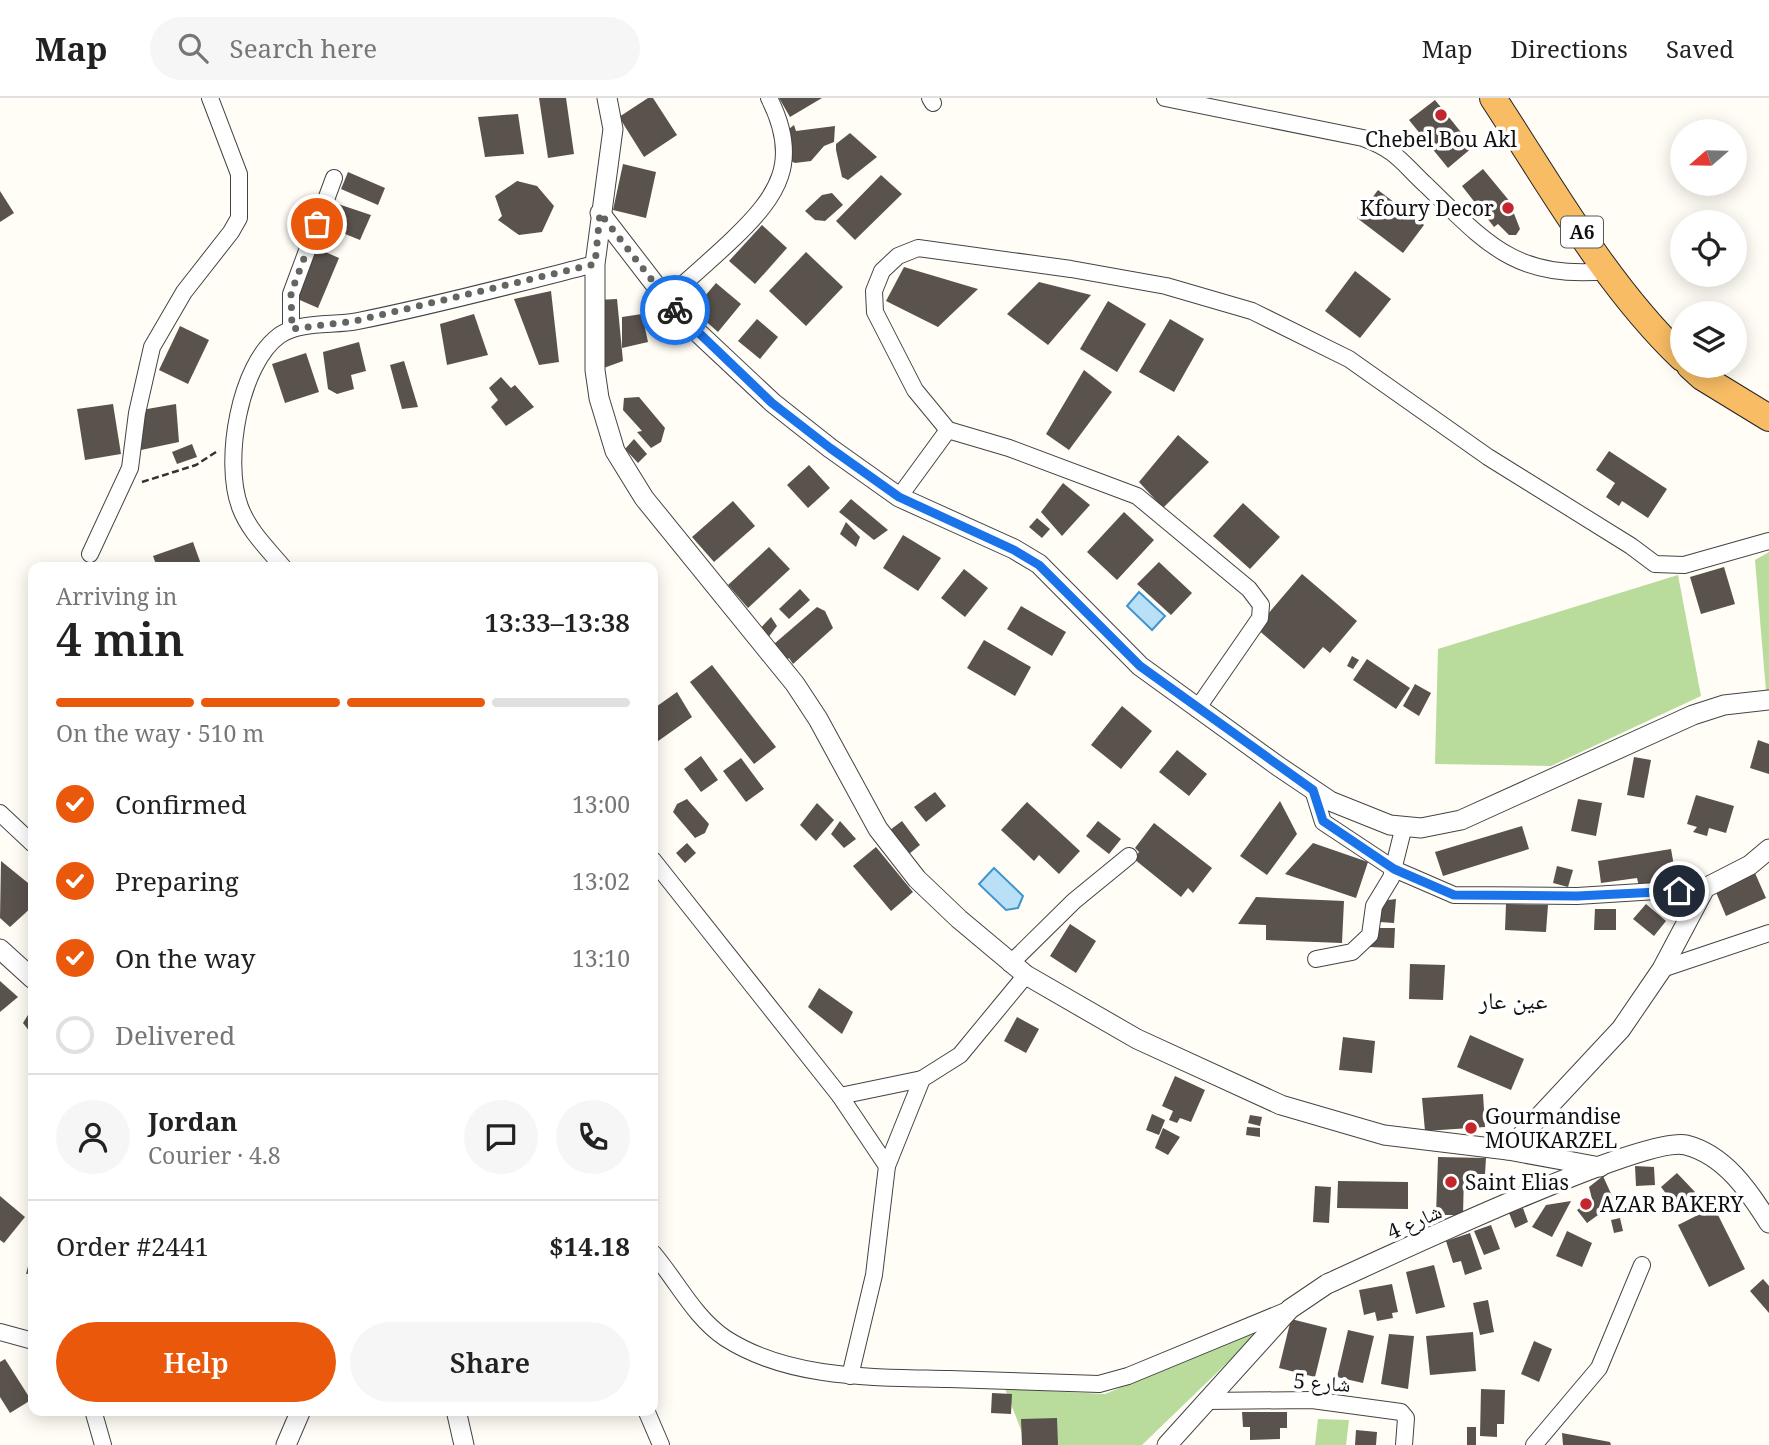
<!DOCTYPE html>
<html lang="en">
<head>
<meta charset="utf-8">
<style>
	:root { --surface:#fff; --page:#f6f6f6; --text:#222; --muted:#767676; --line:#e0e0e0; --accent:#ea580c }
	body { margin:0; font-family:"Noto Serif","Noto Naskh Arabic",serif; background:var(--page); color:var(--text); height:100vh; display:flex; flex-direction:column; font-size:26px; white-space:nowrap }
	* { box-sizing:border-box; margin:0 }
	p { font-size:23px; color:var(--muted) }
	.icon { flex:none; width:38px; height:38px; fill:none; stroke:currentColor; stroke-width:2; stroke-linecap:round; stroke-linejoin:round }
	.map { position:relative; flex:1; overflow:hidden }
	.side { position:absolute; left:28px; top:464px; width:630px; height:854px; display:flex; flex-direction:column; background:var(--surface); border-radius:14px; box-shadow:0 4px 18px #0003 }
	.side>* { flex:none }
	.needle { width:46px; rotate:250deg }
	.fabs { position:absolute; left:1670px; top:21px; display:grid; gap:14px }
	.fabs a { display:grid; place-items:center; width:77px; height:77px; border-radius:50%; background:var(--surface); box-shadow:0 4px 18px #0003; font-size:35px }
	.pin { position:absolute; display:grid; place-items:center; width:60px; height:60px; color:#fff; margin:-30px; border:4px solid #fff; border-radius:50%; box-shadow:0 2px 7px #0007 }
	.courier { position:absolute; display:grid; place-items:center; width:70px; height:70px; margin:-35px; border:5px solid #1a73e8; border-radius:50%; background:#fff; color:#222; box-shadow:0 2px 9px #0007 }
	.overview em { font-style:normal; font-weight:600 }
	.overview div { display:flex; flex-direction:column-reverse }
	.overview { display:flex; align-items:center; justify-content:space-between; height:119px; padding:0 28px }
	h1 { font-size:46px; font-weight:600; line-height:52px }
	.bar { display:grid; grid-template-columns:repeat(4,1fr); gap:10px 7px; align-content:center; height:84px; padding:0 28px }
	.bar i { height:9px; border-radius:5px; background:var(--line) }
	.bar .current { background:var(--accent) }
	.bar p { grid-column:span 4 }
	.line { display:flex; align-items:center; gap:18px; padding:0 28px; border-top:2px solid var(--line) }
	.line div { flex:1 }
	.round { display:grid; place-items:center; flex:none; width:74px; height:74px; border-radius:37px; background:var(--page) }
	ol { padding:0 28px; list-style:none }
	li { display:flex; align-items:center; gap:21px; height:77px }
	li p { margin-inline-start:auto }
	li .icon { padding:7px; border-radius:50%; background:var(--accent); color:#fff; stroke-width:4 }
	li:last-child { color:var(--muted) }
	li i { width:38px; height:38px; border:4px solid var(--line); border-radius:50% }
	.cta { display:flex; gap:14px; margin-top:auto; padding:14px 28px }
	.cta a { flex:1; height:80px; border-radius:42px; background:var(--accent); color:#fff; font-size:28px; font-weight:600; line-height:80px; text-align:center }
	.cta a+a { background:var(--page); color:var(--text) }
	header { display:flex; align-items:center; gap:42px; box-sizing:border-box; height:98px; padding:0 35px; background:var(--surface); border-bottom:2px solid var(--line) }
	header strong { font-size:33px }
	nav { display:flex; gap:38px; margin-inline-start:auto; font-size:24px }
	.search { width:490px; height:63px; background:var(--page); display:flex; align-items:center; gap:18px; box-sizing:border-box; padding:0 24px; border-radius:38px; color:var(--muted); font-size:26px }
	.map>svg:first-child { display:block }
</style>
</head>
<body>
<header>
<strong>Map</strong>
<div class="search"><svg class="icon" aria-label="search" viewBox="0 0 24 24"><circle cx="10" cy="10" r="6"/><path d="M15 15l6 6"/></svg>Search here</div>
<nav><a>Map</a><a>Directions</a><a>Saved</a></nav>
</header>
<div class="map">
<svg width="1769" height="1347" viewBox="0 0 1769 1347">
	<rect width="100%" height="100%" fill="#fffdf5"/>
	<g fill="#b9dc9c">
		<polygon points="1769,454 1769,593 1766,593 1755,462"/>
		<polygon points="1678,477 1701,598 1551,668 1435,666 1438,551"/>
		<polygon points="1262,1231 1142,1347 1027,1347 1005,1291 1105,1296"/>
		<polygon points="1318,1321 1349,1322 1346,1347 1315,1347"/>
	</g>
	<g fill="#b9e0f7" stroke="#3f96cf" stroke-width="2">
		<polygon points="1139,494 1165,518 1152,532 1127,508"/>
		<polygon points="994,770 1023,798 1018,810 1006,812 979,786"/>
	</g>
	<g fill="#5a524d">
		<polygon points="539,0 566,0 574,56 548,60"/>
		<polygon points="648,0 653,0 677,37 644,59 619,19"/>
		<polygon points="779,0 822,0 790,19"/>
		<polygon points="1435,2 1473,49 1448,70 1409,22"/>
		<polygon points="518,16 524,56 485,59 478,19"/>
		<polygon points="794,27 796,33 835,28 834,44 824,48 811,63 795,65 789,62 785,34"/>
		<polygon points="850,35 877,59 848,82 842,79 836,52 836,46"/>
		<polygon points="623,66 656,74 646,120 613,112"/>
		<polygon points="1483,71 1516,111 1513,113 1520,131 1516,137 1509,137 1498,126 1494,129 1462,88"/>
		<polygon points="348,74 385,90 378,107 341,91"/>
		<polygon points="881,77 902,96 855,142 836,123"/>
		<polygon points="517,83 537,88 554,108 542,134 519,137 498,122 502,118 495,98"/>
		<polygon points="1378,92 1424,127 1403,155 1357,120"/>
		<polygon points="0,93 14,115 0,124"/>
		<polygon points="832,95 843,107 825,123 815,122 805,113 822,97"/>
		<polygon points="338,106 371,117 360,142 328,129"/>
		<polygon points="762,127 787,150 755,186 729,163"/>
		<polygon points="314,149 339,160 318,210 293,199"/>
		<polygon points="806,154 843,189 806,228 769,193"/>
		<polygon points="904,169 978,191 938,229 886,203"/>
		<polygon points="1355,173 1391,201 1360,240 1325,213"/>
		<polygon points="1039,184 1091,197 1048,247 1007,216"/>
		<polygon points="716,185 741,206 718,234 693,212"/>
		<polygon points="551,193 559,264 539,267 514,201"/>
		<polygon points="617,201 623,263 601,271 597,202"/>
		<polygon points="1108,203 1146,226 1117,274 1080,251"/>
		<polygon points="474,216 488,257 447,267 440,226"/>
		<polygon points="642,216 648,244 622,250 622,219"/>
		<polygon points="757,221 778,239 760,261 738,243"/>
		<polygon points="1170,221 1204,241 1174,294 1139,274"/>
		<polygon points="180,228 209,242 188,286 159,272"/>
		<polygon points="359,244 366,273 351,277 354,291 337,296 328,291 323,254"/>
		<polygon points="306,255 319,294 285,305 272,266"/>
		<polygon points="404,263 418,309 402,311 390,267"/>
		<polygon points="1084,272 1112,294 1069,352 1046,336"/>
		<polygon points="501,279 511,290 515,287 534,309 506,328 491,309 498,302 489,290"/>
		<polygon points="639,299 665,330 661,344 651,350 637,334 642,333 623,312 624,300"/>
		<polygon points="113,306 121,356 85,362 77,311"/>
		<polygon points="176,306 179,344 141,352 139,324 147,311"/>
		<polygon points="1178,337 1209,364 1163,410 1139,384"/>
		<polygon points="634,341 647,356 638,365 625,351"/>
		<polygon points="192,346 197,359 177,366 172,354"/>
		<polygon points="1609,353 1667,391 1648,420 1622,403 1619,408 1606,399 1615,385 1596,372"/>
		<polygon points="809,367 830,390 808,410 787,387"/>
		<polygon points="1063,385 1090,407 1062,438 1041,414"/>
		<polygon points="851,401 888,432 874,442 839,414"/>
		<polygon points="733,403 755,428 714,464 692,439"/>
		<polygon points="1243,405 1280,439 1250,471 1213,438"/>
		<polygon points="1124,414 1154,442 1117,482 1087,454"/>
		<polygon points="1037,420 1050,431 1042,440 1029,429"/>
		<polygon points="846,424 860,439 856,449 840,436"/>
		<polygon points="903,437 941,460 918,493 883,470"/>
		<polygon points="193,444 202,469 157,469 153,458"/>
		<polygon points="769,449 790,471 748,510 728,487"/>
		<polygon points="1159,464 1192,495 1171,517 1137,486"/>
		<polygon points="1724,469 1735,506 1701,516 1690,479"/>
		<polygon points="964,471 988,490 965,519 941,500"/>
		<polygon points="1302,476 1357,523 1330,555 1323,549 1304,571 1256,530"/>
		<polygon points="800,491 810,502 789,521 779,511"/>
		<polygon points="1021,508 1066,534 1052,558 1007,531"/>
		<polygon points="817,509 825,513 833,530 793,566 789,560 785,563 774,546"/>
		<polygon points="771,519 777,528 767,541 756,535"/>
		<polygon points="984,542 1031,569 1015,598 967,570"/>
		<polygon points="1352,558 1359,562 1353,571 1347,568"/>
		<polygon points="1367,561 1410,590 1396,611 1353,582"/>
		<polygon points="712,567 776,649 754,666 690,584"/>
		<polygon points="1415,586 1431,595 1419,618 1403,608"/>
		<polygon points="677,594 692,619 654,646 653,611"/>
		<polygon points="1122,608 1152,633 1121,671 1091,647"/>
		<polygon points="1758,642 1769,646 1769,676 1750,670"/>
		<polygon points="1177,652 1207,676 1189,698 1159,674"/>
		<polygon points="701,658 718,682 701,694 684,671"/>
		<polygon points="1634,659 1651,662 1644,700 1627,697"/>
		<polygon points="741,660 764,691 746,704 723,673"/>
		<polygon points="935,694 946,708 926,724 914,709"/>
		<polygon points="1696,697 1734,708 1726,735 1709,730 1707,738 1693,734 1697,729 1687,726"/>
		<polygon points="687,701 709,726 705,735 695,740 673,714 677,706"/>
		<polygon points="1578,701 1602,705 1596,738 1571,733"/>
		<polygon points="1280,703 1297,736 1267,777 1240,758"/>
		<polygon points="1027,704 1080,753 1059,776 1039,757 1034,763 1001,732"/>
		<polygon points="817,705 834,722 816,743 800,727"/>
		<polygon points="840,723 856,741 844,750 831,736"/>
		<polygon points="902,723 920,747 909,756 890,732"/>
		<polygon points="1098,723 1121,741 1109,756 1086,738"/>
		<polygon points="1154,725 1212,770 1193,795 1188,790 1181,799 1134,761 1139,754 1135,750"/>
		<polygon points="1522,728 1529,751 1443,778 1435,754"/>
		<polygon points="687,745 696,755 685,765 676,755"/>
		<polygon points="1313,745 1368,764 1356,800 1285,776"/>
		<polygon points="876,749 913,794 891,813 853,768"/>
		<polygon points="1671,751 1674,768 1663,770 1661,786 1639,789 1637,780 1601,785 1598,763"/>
		<polygon points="1,763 33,789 33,808 10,829 0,820"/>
		<polygon points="1557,768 1573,772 1568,789 1553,785"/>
		<polygon points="1755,775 1766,800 1726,818 1715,792"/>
		<polygon points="1256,799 1344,803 1342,845 1266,842 1266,827 1238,826"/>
		<polygon points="1396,801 1394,825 1380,824 1380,803"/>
		<polygon points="1506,806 1548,807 1546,834 1505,832"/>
		<polygon points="1646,806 1666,823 1654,838 1633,821"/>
		<polygon points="1595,811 1616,811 1616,832 1594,832"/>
		<polygon points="1070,826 1096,843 1076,875 1050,858"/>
		<polygon points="1375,830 1395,830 1394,850 1369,849"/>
		<polygon points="1410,866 1445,867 1443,902 1409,901"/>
		<polygon points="0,883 18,899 0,914"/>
		<polygon points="819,890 853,914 842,936 808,909"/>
		<polygon points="31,912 33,914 33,938 23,925"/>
		<polygon points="1017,919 1039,931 1026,955 1004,943"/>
		<polygon points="1470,937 1524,961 1511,992 1457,969"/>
		<polygon points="1343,939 1375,943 1372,975 1339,972"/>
		<polygon points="1175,978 1205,992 1191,1024 1180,1020 1177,1025 1169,1022 1173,1013 1162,1008"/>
		<polygon points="1483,996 1485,1029 1425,1033 1422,1000"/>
		<polygon points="1152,1016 1165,1022 1159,1037 1146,1032"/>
		<polygon points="1250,1017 1262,1019 1260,1028 1248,1025"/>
		<polygon points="1247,1029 1260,1030 1260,1039 1246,1037"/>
		<polygon points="1163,1030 1180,1039 1168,1057 1155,1050"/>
		<polygon points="1438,1059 1486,1060 1485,1076 1464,1076 1463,1117 1436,1117"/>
		<polygon points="1635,1068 1654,1069 1655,1087 1636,1088"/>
		<polygon points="1677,1075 1695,1094 1677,1110 1661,1089"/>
		<polygon points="1603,1078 1613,1100 1609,1109 1587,1125 1577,1112 1592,1101 1589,1089"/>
		<polygon points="1338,1083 1408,1084 1408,1111 1337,1110"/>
		<polygon points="1315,1088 1331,1089 1329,1125 1313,1124"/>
		<polygon points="0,1098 25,1119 4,1145 0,1142"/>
		<polygon points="1571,1103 1552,1139 1532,1129 1546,1107"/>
		<polygon points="1714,1109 1745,1171 1709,1189 1678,1127"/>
		<polygon points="1523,1110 1528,1124 1515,1130 1509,1115"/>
		<polygon points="1620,1120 1623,1133 1614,1135 1611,1122"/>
		<polygon points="1491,1127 1500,1151 1484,1157 1474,1133"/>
		<polygon points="1567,1133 1592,1145 1582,1169 1556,1158"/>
		<polygon points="1470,1135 1482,1171 1465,1177 1461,1163 1453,1165 1446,1143"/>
		<polygon points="32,1153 33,1175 26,1176"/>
		<polygon points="1434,1167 1445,1209 1416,1216 1406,1174"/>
		<polygon points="1763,1181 1769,1188 1769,1215 1750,1193"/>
		<polygon points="1392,1186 1398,1214 1392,1215 1393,1220 1377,1223 1375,1214 1364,1217 1359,1192"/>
		<polygon points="1488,1202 1494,1234 1480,1237 1473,1205"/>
		<polygon points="1291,1221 1327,1230 1315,1279 1279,1270"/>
		<polygon points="1348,1232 1374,1238 1363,1285 1337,1279"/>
		<polygon points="1473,1234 1476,1273 1430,1277 1426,1238"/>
		<polygon points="1389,1236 1414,1238 1408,1291 1381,1286"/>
		<polygon points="1534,1243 1552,1251 1539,1284 1521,1276"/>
		<polygon points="5,1261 31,1302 10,1315 0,1299 0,1264"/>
		<polygon points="1481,1291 1505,1292 1504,1326 1497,1326 1497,1339 1480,1338"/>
		<polygon points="992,1295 1012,1296 1011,1316 991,1315"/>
		<polygon points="1242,1314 1287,1314 1287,1330 1280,1330 1280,1341 1250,1342 1250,1329 1243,1329"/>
		<polygon points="1057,1320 1058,1347 1022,1347 1021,1321"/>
		<rect x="1467" y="1329" width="9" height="18"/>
		<polygon points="1356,1332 1377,1334 1376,1347 1355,1347"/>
		<polygon points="1562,1335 1610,1344 1611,1347 1563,1347"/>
	</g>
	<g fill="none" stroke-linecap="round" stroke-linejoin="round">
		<defs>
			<g id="minor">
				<polyline points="930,0 933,5"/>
				<path d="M1165,0L1363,40C1398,53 1401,64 1427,88C1489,148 1516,181 1608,173"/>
				<path d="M665,202C688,182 711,162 733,141C779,97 801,63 769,0"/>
				<polyline points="291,231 291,196 334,80"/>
				<polyline points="899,399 948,332"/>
				<polyline points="90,456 130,370 137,315 152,249 184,194 231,134 239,120 239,76 210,0"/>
				<path d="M283,469C267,450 249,433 240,409C223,364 239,266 280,237C301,223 334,228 358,223C438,207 516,186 595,166"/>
				<polyline points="1197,611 1260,520 1261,507 1249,491 1137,398 1009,350 948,332 915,292 875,214 874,193 882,173 898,158 918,150 1071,171 1166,188 1252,213 1349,261 1488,359 1631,448 1655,466 1684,467 1769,443"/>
				<polyline points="1313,692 1323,724 1394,771 1454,797 1577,798 1705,790"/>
				<polyline points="0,715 33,746"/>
				<polyline points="653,762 840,998 887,1068"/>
				<polyline points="1316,861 1352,854 1370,837 1374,808 1391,780 1404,728"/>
				<polyline points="1010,866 1074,803 1129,758"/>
				<polyline points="1662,871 1769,835"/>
				<polyline points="840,998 922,981"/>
				<path d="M653,1155C677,1183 694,1219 725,1240C790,1282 875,1279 949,1281C999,1283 1049,1284 1099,1286L1128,1278L1288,1212"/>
				<polyline points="0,1234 33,1243"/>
				<polyline points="850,1278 874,1177 887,1068 922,981 960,957 1026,877"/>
				<polyline points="1205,1303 1312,1302 1401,1314 1406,1320 1404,1347"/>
				<polyline points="93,1312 103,1347"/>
				<polyline points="646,1312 661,1347"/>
				<polyline points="1534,1347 1599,1270 1642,1167"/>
			</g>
			<g id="tertiary">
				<polyline points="607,0 613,31 595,166 595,272 599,300 615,353 644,400 795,586 818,621 878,731 917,781 959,821 1026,877 1137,941 1281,1007 1384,1037 1508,1052 1600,1069"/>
				<polyline points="600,115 677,215 773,305 830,350 899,399 1014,451 1039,466 1140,568 1278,668 1330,703 1390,727 1421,730 1461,722 1693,617 1724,607 1769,602"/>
				<polyline points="0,851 33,881"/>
				<polyline points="1508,1052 1621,931 1662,871 1705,790 1750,767 1769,751"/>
				<polyline points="456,1312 464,1347"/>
				<polyline points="286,1347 301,1312"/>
				<path d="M1167,1347L1290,1211L1327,1186C1381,1162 1645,1036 1686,1047C1725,1057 1749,1093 1769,1125"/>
			</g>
			<g id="trunk">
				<path d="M1493,0C1551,88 1605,186 1682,260"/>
				<polyline points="1690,268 1702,279 1769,320"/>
			</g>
		</defs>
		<use href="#minor" stroke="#444" stroke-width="18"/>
		<use href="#tertiary" stroke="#444" stroke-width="21"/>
		<use href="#trunk" stroke="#222" stroke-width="28"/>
		<polyline stroke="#333" stroke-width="2.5" stroke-dasharray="7 3.5" stroke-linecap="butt" points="142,384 196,367 219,352"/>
		<use href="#minor" stroke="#fff" stroke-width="16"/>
		<use href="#tertiary" stroke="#fff" stroke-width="19"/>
		<use href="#trunk" stroke="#f7bc64" stroke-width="26"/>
	</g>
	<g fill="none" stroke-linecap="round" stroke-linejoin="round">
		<polyline stroke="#646461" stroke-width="7" stroke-dasharray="0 12.6" points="317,126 291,195 292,231 355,223 595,166 600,115 675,212"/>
		<polyline stroke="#1a73e8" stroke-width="9" points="675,212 772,305 830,350 899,399 1014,452 1039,467 1140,568 1313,692 1323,723 1394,771 1454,797 1577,798 1679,793"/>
	</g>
	<g fill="#c4262e" stroke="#fff" stroke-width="2.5">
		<circle cx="1441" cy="17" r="7"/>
		<circle cx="1508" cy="110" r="7"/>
		<circle cx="1471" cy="1030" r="7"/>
		<circle cx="1451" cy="1084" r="7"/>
		<circle cx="1586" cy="1106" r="7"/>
	</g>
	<g text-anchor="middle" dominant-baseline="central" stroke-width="7" stroke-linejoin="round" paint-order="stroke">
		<rect fill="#fff" stroke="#585858" stroke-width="2" x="1561" y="118.5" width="42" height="31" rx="5"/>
		<g font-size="19" font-weight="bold" fill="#111">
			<text x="1582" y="134">A6</text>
		</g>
		<g font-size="21" fill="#111" stroke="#fff" text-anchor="start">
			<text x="1441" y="41" text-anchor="middle">Chebel Bou Akl</text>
			<text x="1494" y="110" text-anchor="end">Kfoury Decor</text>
			<text x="1485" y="1018">Gourmandise<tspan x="1485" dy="24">MOUKARZEL</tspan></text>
			<text x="1465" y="1084">Saint Elias</text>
			<text x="1600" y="1106">AZAR BAKERY</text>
		</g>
		<g font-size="21" fill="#111" stroke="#fff">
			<text transform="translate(1414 1123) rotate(-24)">شارع 4</text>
			<text transform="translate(1322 1284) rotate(4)">شارع 5</text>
		</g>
		<g font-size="24" fill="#111" stroke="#fff">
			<text x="1513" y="901">عين عار</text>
		</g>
	</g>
</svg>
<div class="fabs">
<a><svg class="needle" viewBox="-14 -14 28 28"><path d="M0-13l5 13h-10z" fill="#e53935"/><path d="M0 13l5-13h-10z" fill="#767676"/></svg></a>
<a><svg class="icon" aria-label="locate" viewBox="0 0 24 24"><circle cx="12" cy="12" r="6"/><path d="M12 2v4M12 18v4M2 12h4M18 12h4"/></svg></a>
<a><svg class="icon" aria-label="layers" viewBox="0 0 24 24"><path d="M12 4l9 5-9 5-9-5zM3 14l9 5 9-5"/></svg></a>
</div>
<div class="pin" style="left:317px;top:126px;background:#ea580c"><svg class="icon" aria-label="bag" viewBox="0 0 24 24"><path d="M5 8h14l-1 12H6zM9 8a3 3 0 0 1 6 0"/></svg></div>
<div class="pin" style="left:1679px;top:793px;background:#1f2937"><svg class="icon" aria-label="home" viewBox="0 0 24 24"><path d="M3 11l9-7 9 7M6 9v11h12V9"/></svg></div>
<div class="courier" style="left:675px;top:212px"><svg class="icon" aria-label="bike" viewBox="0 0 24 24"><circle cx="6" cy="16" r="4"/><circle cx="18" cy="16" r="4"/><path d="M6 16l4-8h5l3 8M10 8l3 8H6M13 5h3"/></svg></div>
<section class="side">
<div class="overview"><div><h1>4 min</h1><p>Arriving in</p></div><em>13:33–13:38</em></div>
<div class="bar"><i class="current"></i><i class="current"></i><i class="current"></i><i></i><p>On the way · 510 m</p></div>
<ol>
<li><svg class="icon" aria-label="check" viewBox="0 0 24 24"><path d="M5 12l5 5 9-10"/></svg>Confirmed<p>13:00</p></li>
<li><svg class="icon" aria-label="check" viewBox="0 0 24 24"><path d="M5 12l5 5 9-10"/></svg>Preparing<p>13:02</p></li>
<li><svg class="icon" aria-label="check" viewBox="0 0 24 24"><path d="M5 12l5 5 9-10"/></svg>On the way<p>13:10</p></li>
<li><i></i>Delivered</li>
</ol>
<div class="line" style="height:126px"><a class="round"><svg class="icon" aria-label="person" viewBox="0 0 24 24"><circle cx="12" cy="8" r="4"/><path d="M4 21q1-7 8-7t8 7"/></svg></a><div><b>Jordan</b><p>Courier · 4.8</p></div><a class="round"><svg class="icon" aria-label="chat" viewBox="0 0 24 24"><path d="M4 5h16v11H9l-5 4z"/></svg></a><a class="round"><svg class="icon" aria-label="phone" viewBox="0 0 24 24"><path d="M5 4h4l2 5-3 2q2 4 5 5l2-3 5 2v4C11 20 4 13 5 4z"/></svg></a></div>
<div class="line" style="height:91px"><div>Order #2441</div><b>$14.18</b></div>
<div class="cta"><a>Help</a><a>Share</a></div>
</section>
</div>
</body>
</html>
